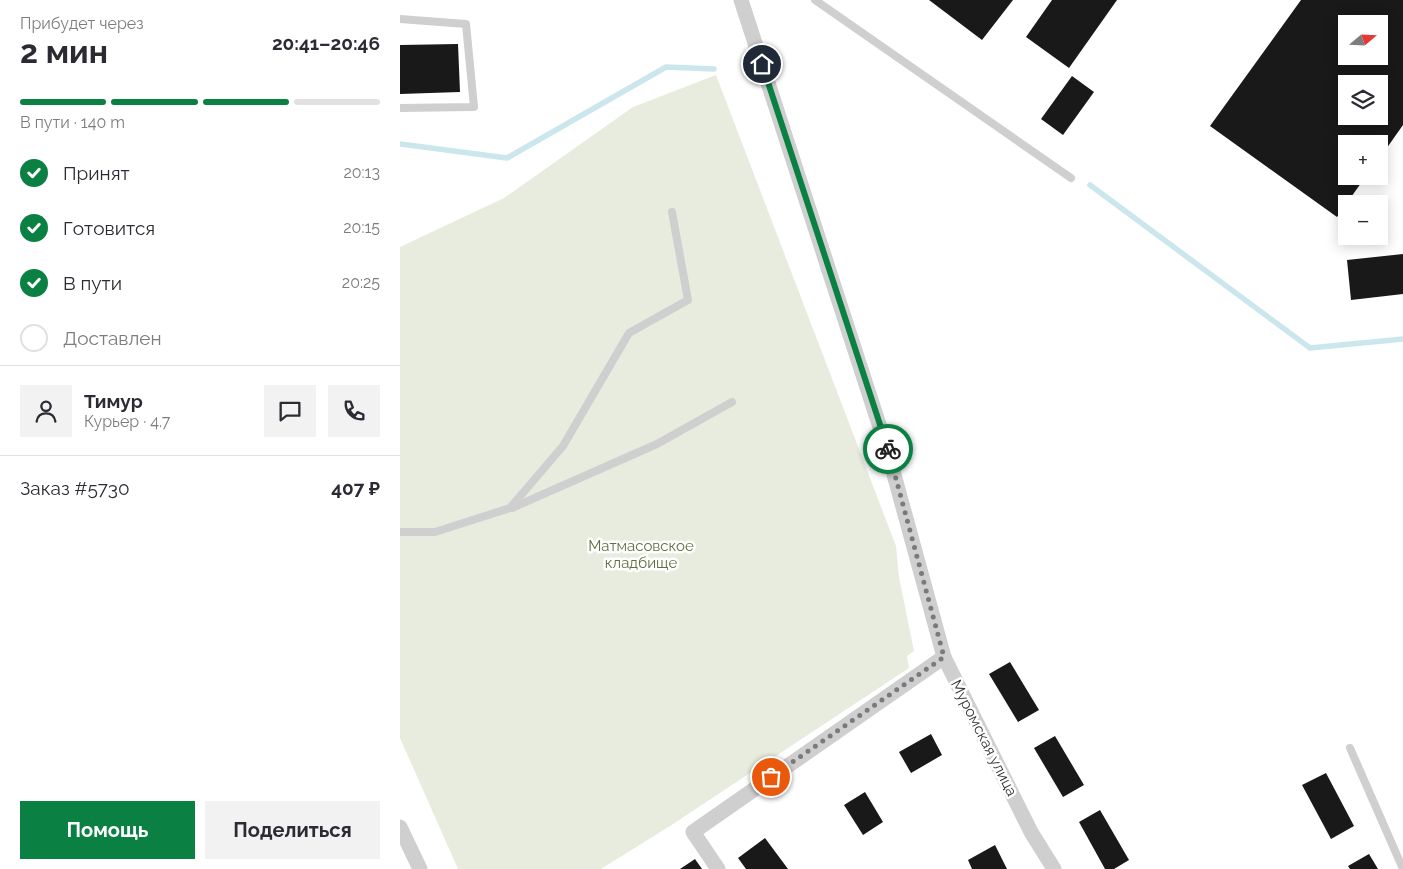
<!DOCTYPE html>
<html lang="ru">
<head>
<meta charset="utf-8">
<style>
	:root { --surface:#fff; --page:#f2f2f3; --text:#2b2b33; --muted:#7c7c81; --line:#e1e1e2; --accent:#0b8043 }
	body { margin:0; font-family:Raleway,sans-serif; background:var(--page); color:var(--text); height:100vh; display:flex; flex-direction:column; font-size:19px; white-space:nowrap }
	* { box-sizing:border-box; margin:0 }
	p { font-size:16px; color:var(--muted) }
	.icon { flex:none; width:28px; height:28px; fill:none; stroke:currentColor; stroke-width:2; stroke-linecap:round; stroke-linejoin:round }
	.map { position:relative; flex:1; overflow:hidden }
	.sheet { display:flex; flex-direction:column; background:var(--surface); width:400px }
	.sheet>* { flex:none }
	.needle { width:32px; rotate:71deg }
	.tools { position:absolute; left:938px; top:15px; display:grid; gap:10px }
	.tools a { display:grid; place-items:center; width:50px; height:50px; border-radius:0px; background:var(--surface); box-shadow:0 2px 12px #0003; font-size:25px }
	.pin { position:absolute; display:grid; place-items:center; width:42px; height:42px; color:#fff; margin:-21px; border:2px solid #fff; border-radius:50%; box-shadow:0 1px 5px #0007 }
	.courier { position:absolute; display:grid; place-items:center; width:50px; height:50px; margin:-25px; border:4px solid #0b8043; border-radius:50%; background:#fff; color:#222; box-shadow:0 1px 6px #0007 }
	.overview em { font-style:normal; font-weight:700 }
	.overview div { display:flex; flex-direction:column-reverse }
	.overview { display:flex; align-items:center; justify-content:space-between; height:85px; padding:0 20px }
	h1 { font-size:32px; font-weight:700; line-height:38px }
	.bar { display:grid; grid-template-columns:repeat(4,1fr); gap:8px 5px; align-content:center; height:60px; padding:0 20px }
	.bar i { height:6px; border-radius:4px; background:var(--line) }
	.bar .active { background:var(--accent) }
	.bar p { grid-column:span 4 }
	.line { display:flex; align-items:center; gap:12px; padding:0 20px; border-top:1px solid var(--line) }
	.line div { flex:1 }
	.round { display:grid; place-items:center; flex:none; width:52px; height:52px; border-radius:0px; background:var(--page) }
	ol { padding:0 20px; list-style:none }
	li { display:flex; align-items:center; gap:15px; height:55px }
	li p { margin-inline-start:auto }
	li .icon { padding:5px; border-radius:50%; background:var(--accent); color:#fff; stroke-width:4 }
	li:last-child { color:var(--muted) }
	li i { width:28px; height:28px; border:2px solid var(--line); border-radius:50% }
	.action { display:flex; gap:10px; margin-top:auto; padding:10px 20px }
	.action a { flex:1; height:58px; border-radius:0px; background:var(--accent); color:#fff; font-size:20px; font-weight:700; line-height:58px; text-align:center }
	.action a+a { background:var(--page); color:var(--text) }
	main { display:flex; flex:1; min-height:0 }
	.map>svg:first-child { display:block }
</style>
</head>
<body>
<main>
<section class="sheet">
<div class="overview"><div><h1>2 мин</h1><p>Прибудет через</p></div><em>20:41–20:46</em></div>
<div class="bar"><i class="active"></i><i class="active"></i><i class="active"></i><i></i><p>В пути · 140 m</p></div>
<ol>
<li><svg class="icon" aria-label="check" viewBox="0 0 24 24"><path d="M5 12l5 5 9-10"/></svg>Принят<p>20:13</p></li>
<li><svg class="icon" aria-label="check" viewBox="0 0 24 24"><path d="M5 12l5 5 9-10"/></svg>Готовится<p>20:15</p></li>
<li><svg class="icon" aria-label="check" viewBox="0 0 24 24"><path d="M5 12l5 5 9-10"/></svg>В пути<p>20:25</p></li>
<li><i></i>Доставлен</li>
</ol>
<div class="line" style="height:90px"><a class="round"><svg class="icon" aria-label="person" viewBox="0 0 24 24"><circle cx="12" cy="8" r="4"/><path d="M4 21q1-7 8-7t8 7"/></svg></a><div><b>Тимур</b><p>Курьер · 4.7</p></div><a class="round"><svg class="icon" aria-label="chat" viewBox="0 0 24 24"><path d="M4 5h16v11H9l-5 4z"/></svg></a><a class="round"><svg class="icon" aria-label="phone" viewBox="0 0 24 24"><path d="M5 4h4l2 5-3 2q2 4 5 5l2-3 5 2v4C11 20 4 13 5 4z"/></svg></a></div>
<div class="line" style="height:65px"><div>Заказ #5730</div><b>407 ₽</b></div>
<div class="action"><a>Помощь</a><a>Поделиться</a></div>
</section>
<div class="map">
<svg width="1003" height="869" viewBox="0 0 1003 869">
	<rect width="100%" height="100%" fill="#fff"/>
	<polygon fill="#e8ecde" points="316,75 496,546 499,577 514,651 507,656 509,668 270,826 201,869 58,869 0,738 0,247 104,198 233,107"/>
	<g fill="none" stroke-linecap="round" stroke-linejoin="round">
		<g stroke="#cbe6ec" stroke-width="5.5">
			<polyline points="0,144 107,158 266,67 314,69"/>
			<polyline points="690,185 910,348 1003,339"/>
		</g>
	</g>
	<g fill="#191919" fill-rule="evenodd">
		<polygon points="529,0 613,0 582,40"/>
		<polygon points="652,0 717,0 669,68 626,37"/>
		<path d="M901,0H1003V125L979,159V144H946V176H966L937,217L810,126ZM946,24H979V56H946ZM946,84H979V116H946Z"/>
		<polygon points="58,44 60,92 0,94 0,45"/>
		<polygon points="672,76 694,92 663,135 641,119"/>
		<polygon points="1003,254 1003,294 951,300 947,260"/>
		<polygon points="610,662 639,710 618,722 589,674"/>
		<polygon points="531,734 542,755 511,773 499,752"/>
		<polygon points="655,736 684,785 663,797 634,748"/>
		<polygon points="926,773 954,826 931,839 902,785"/>
		<polygon points="465,792 483,822 463,835 444,805"/>
		<polygon points="700,810 729,860 714,869 705,869 679,822"/>
		<polygon points="365,838 388,869 346,869 338,858"/>
		<polygon points="595,845 607,869 572,869 568,860"/>
		<polygon points="969,854 978,869 950,869 948,866"/>
		<polygon points="295,859 302,869 280,869"/>
	</g>
	<g fill="none" stroke-linecap="round" stroke-linejoin="round">
		<g stroke="#cfcfcf" stroke-width="8">
			<polyline points="415,0 671,178"/>
			<polyline points="0,19 66,24 74,107 0,108"/>
			<polyline points="112,508 257,444 332,402"/>
			<polyline points="0,532 35,532 110,508 163,446 229,333 288,300 272,212"/>
			<polyline points="950,748 1003,869"/>
		</g>
		<g stroke="#cfcfcf" stroke-width="15">
			<polyline points="341,0 487,449 544,657 631,832 654,869"/>
			<polyline points="0,827 20,869"/>
			<polyline points="318,869 293,832 544,657"/>
		</g>
	</g>
	<g fill="none" stroke-linecap="round" stroke-linejoin="round">
		<polyline stroke="#7a7a7a" stroke-width="5" stroke-dasharray="0 9" points="371,777 544,657 488,449"/>
		<polyline stroke="#0b8043" stroke-width="6" points="362,64 488,449"/>
	</g>
	<g text-anchor="middle" dominant-baseline="central" stroke-width="5" stroke-linejoin="round" paint-order="stroke">
		<g font-size="15" fill="#5f6f3f" stroke="#fff">
			<text x="241" y="546">Матмасовское<tspan x="241" dy="17">кладбище</tspan></text>
		</g>
		<g font-size="15" fill="#323232" stroke="#fff">
			<text transform="translate(584 738) rotate(63)">Муромская улица</text>
		</g>
	</g>
</svg>
<div class="tools">
<a><svg class="needle" viewBox="-14 -14 28 28"><path d="M0-13l5 13h-10z" fill="#e53935"/><path d="M0 13l5-13h-10z" fill="#7c7c81"/></svg></a>
<a><svg class="icon" aria-label="layers" viewBox="0 0 24 24"><path d="M12 4l9 5-9 5-9-5zM3 14l9 5 9-5"/></svg></a>
<a>+</a>
<a>−</a>
</div>
<div class="pin" style="left:371px;top:777px;background:#ea580c"><svg class="icon" aria-label="bag" viewBox="0 0 24 24"><path d="M5 8h14l-1 12H6zM9 8a3 3 0 0 1 6 0"/></svg></div>
<div class="pin" style="left:362px;top:64px;background:#1f2937"><svg class="icon" aria-label="home" viewBox="0 0 24 24"><path d="M3 11l9-7 9 7M6 9v11h12V9"/></svg></div>
<div class="courier" style="left:488px;top:449px"><svg class="icon" aria-label="bike" viewBox="0 0 24 24"><circle cx="6" cy="16" r="4"/><circle cx="18" cy="16" r="4"/><path d="M6 16l4-8h5l3 8M10 8l3 8H6M13 5h3"/></svg></div>
</div>
</main>
</body>
</html>
